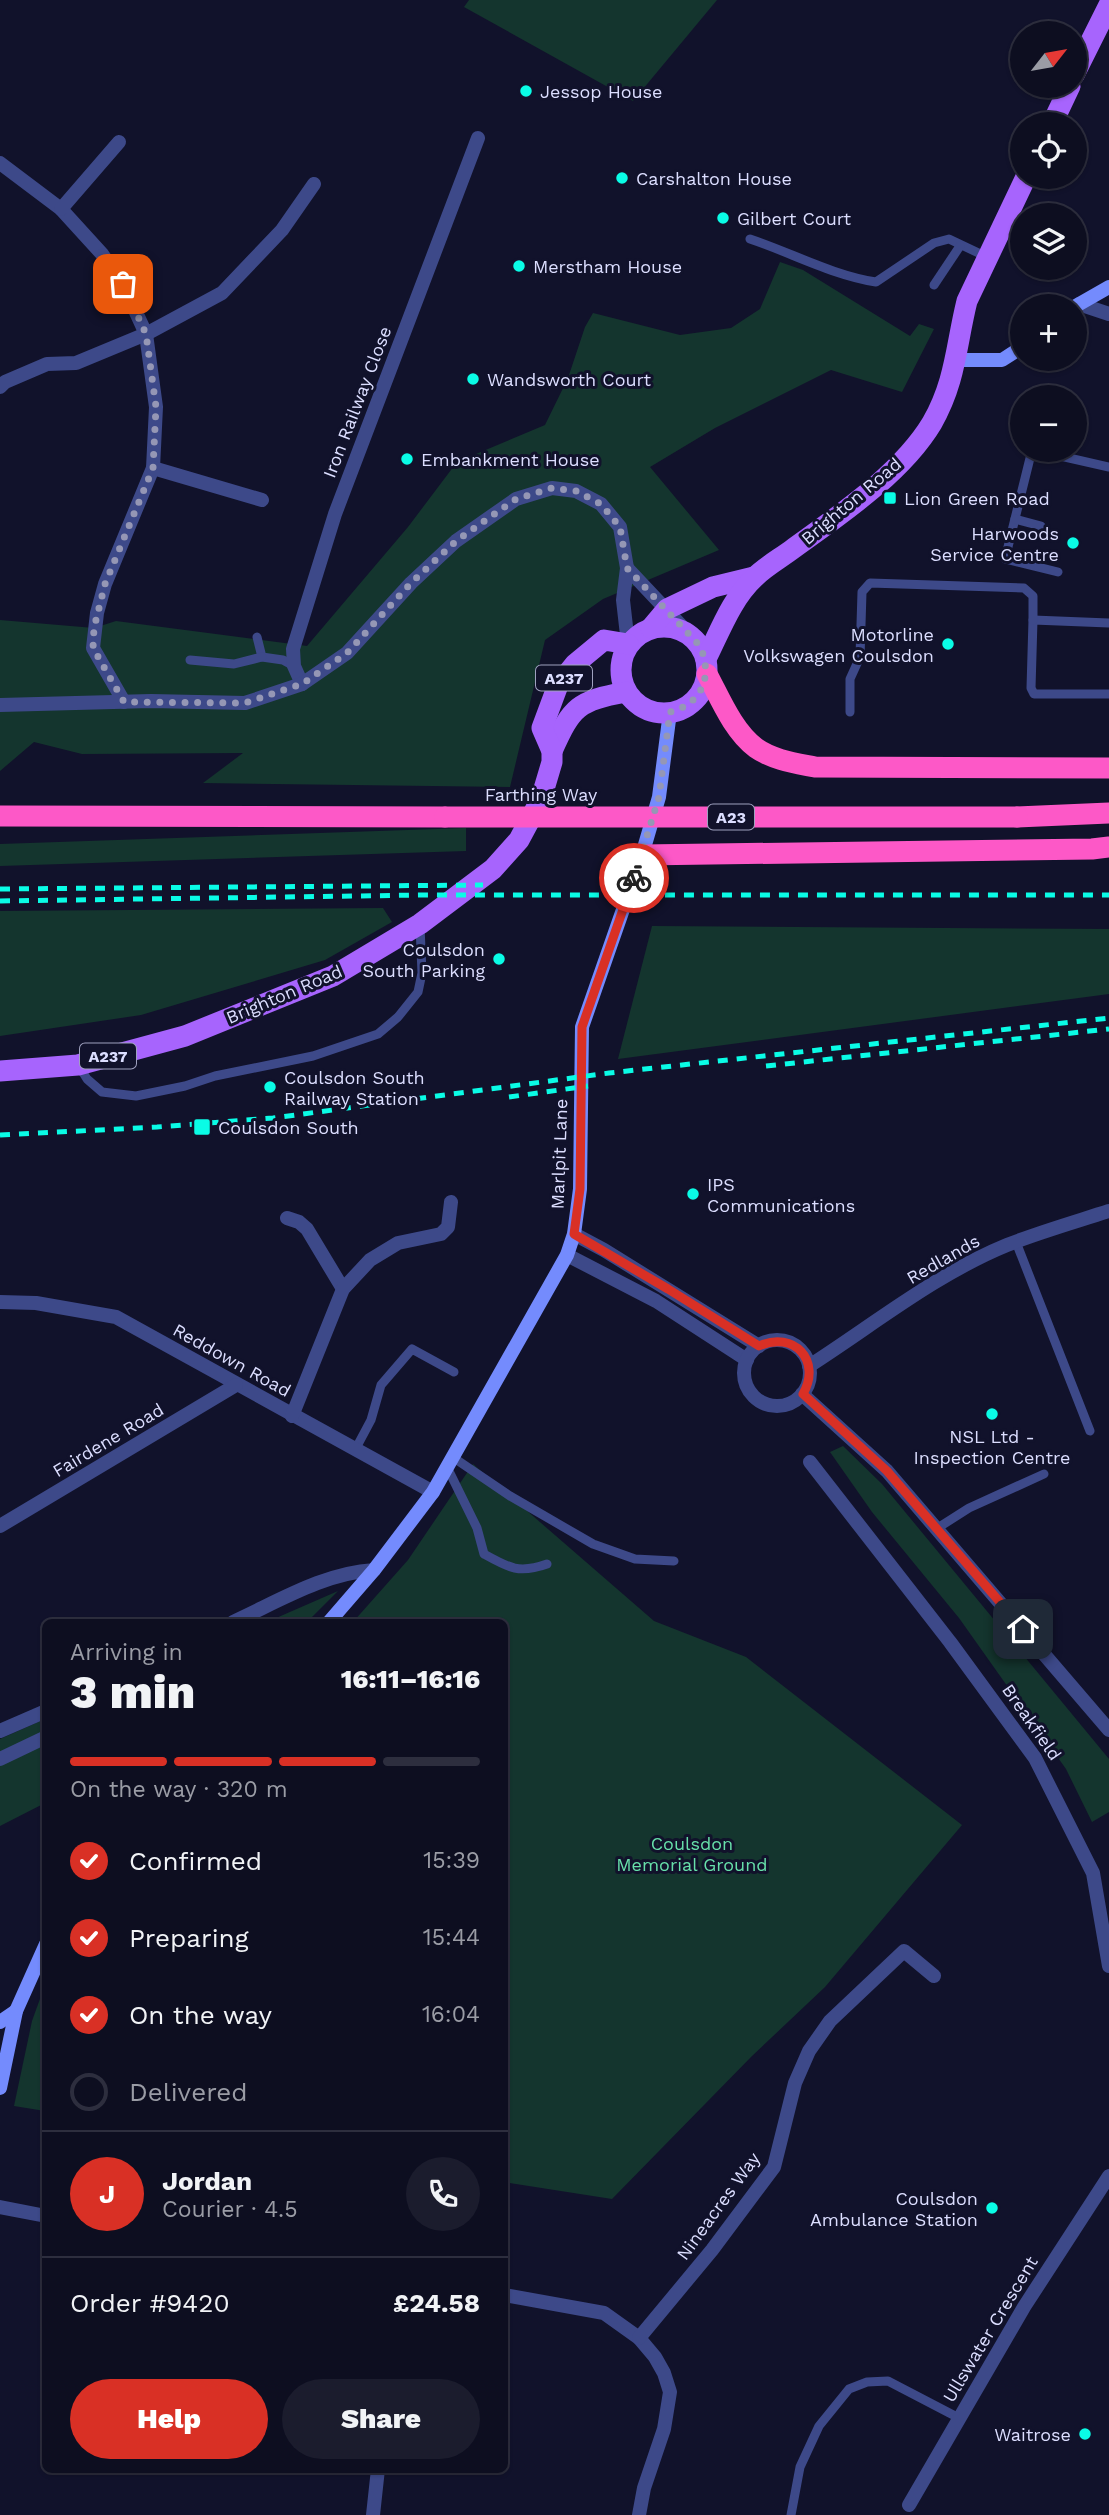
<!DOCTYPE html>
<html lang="en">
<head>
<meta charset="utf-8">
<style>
	:root { --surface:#0d0e20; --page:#1b1c2d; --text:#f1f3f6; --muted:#9a9ca5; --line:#2d2e3e; --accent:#d93025 }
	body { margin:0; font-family:"Work Sans",sans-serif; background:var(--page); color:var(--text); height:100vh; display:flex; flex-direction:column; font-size:26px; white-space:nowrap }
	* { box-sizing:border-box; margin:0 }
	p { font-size:23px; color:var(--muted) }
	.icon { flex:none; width:38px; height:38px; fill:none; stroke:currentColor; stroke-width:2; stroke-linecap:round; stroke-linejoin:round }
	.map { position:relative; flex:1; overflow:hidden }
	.drawer { position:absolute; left:42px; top:1619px; width:466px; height:854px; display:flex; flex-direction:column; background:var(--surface); border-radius:10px; box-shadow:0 2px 5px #0004,0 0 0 2px var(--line) }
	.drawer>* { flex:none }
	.needle { width:46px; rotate:59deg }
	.fabs { position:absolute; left:1010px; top:21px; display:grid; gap:14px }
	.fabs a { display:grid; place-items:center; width:77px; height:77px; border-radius:50%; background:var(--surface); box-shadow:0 2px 5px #0004,0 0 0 2px var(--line); font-size:35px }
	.pin { position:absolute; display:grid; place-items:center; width:60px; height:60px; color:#fff; margin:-30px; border-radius:14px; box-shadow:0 4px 10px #0006 }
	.courier { position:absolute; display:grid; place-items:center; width:70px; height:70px; margin:-35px; border:5px solid #d93025; border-radius:50%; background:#fff; color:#222; box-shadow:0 2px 9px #0007 }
	.head em { font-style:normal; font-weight:800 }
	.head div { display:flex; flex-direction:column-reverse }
	.head { display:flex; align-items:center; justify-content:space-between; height:119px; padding:0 28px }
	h1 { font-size:46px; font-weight:800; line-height:52px }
	.bar { display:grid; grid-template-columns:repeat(4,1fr); gap:10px 7px; align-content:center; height:84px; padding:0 28px }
	.bar i { height:9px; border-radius:5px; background:var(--line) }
	.bar .on { background:var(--accent) }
	.bar p { grid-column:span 4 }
	.line { display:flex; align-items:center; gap:18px; padding:0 28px; border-top:2px solid var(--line) }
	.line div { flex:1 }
	.round { display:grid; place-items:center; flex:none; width:74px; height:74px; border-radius:37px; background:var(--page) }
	ol { padding:0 28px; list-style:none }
	li { display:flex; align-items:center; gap:21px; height:77px }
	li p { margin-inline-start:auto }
	li .icon { padding:7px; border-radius:50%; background:var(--accent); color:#fff; stroke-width:4 }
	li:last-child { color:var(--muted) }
	li i { width:38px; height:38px; border:4px solid var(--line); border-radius:50% }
	.action { display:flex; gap:14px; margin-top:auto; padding:14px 28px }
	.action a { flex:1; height:80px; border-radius:42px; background:var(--accent); color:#fff; font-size:28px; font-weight:800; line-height:80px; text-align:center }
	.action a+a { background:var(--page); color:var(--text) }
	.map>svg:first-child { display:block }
</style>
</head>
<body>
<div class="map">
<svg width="1109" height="2515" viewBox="0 0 1109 2515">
	<rect width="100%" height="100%" fill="#11122b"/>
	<g fill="#14352e">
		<polygon points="469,0 717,0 633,101 464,7"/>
		<polygon points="780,262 803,270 910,336 919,324 934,329 902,392 831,370 715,428 650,467 719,550 603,599 545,640 510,787 203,783 243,753 82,754 34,742 0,771 0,620 94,628 116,621 307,646 408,527 457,462 545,425 568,378 585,327 593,313 680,335 731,328 760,309"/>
		<polygon points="466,828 466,851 0,866 0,844"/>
		<polygon points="383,908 392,922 325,960 141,1015 0,1036 0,911"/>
		<polygon points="652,926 1109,929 1109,994 618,1059"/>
		<polygon points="843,1446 882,1484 1109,1759 1109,1812 1092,1822 1066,1769 959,1618 872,1512 830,1452"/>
		<polygon points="473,1464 654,1621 746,1657 962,1825 825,1987 752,2056 612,2199 504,2182 504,1622 353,1622 408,1560"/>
		<polygon points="338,1591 307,1622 267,1622"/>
		<polygon points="45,1719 45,1803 0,1826 0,1739"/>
		<polygon points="45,1985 45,2111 14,2106 32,2021"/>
	</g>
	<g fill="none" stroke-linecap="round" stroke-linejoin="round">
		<g stroke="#3d4989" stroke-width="9">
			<path d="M750,239C792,253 832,275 876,282L934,243L949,239L987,257"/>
			<polyline points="934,285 960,246"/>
			<polyline points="1032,450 1005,559 1058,572"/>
			<polyline points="1034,450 1109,467"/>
			<polyline points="1015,519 1041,526"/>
			<polyline points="1109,623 1033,620 1031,688 1034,694 1109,694"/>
			<polyline points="257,637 262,657 283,660 294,666"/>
			<polyline points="190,660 234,664 262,657"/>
			<polyline points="850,712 850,679 860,657 862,592 870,583 1024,588 1033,596 1033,620"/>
			<polyline points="79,1066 87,1079 102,1092 136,1096 185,1086 215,1076 313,1056 378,1034 398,1017 418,992 422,973 420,926"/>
			<polyline points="1016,1242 1090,1431"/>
			<polyline points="355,1450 371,1420 381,1385 412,1349 454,1372"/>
			<polyline points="454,1458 510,1496 593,1544 635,1559 674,1561"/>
			<path d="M448,1469L477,1528L484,1554C509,1568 519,1574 547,1564"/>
			<polyline points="936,1529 969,1508 1044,1474"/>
			<polyline points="791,2515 800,2467 819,2426 849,2389 867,2382 888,2381 959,2418"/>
		</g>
		<g stroke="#3d4989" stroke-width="14">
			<polyline points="0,163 61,209 102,254 123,284 146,334 156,407 153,468 105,584 97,613 93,648 124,702"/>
			<polyline points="61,209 119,142"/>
			<polyline points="1079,304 1109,314"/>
			<polyline points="0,387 5,382 47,364 76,363 146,334 222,293 282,230 314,184"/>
			<polyline points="153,468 262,500"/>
			<polyline points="627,568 691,636"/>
			<polyline points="302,684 294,666 293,649 335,514 478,138"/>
			<polyline points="0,705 151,701 245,703 302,684 347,653 411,583 456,541 516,499 552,488 576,491 601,504 620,527 627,568 623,600 628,644"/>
			<polyline points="287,1218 299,1222 307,1229 343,1289"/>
			<polyline points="574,1234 604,1250 759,1346"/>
			<polyline points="567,1255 656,1301 747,1360"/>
			<polyline points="0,1302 36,1303 116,1317 433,1492"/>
			<circle cx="777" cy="1373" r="33"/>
			<path d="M809,1366C873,1325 936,1274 1007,1245C1040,1232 1075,1222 1109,1211"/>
			<polyline points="802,1394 887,1471 1109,1730"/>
			<polyline points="292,1416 343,1289 370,1260 398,1243 441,1234 448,1227 451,1202"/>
			<polyline points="810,1462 950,1642 1035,1758 1093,1873 1109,1966"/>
			<polyline points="0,1526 236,1385"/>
			<path d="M233,1622C279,1601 324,1573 374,1570"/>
			<polyline points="0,1731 46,1711"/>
			<polyline points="0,1759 46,1737"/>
			<polyline points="0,2207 46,2216"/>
			<polyline points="504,2295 604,2313 639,2338 655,2357 664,2373 670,2392 664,2429 644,2488 639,2515"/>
			<polyline points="639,2338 712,2250 774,2167 795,2083 809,2051 830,2021 904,1951 934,1976"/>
			<polyline points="909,2505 1024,2307 1109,2176"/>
			<polyline points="373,2515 378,2469"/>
		</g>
		<g stroke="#748bfd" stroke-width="14">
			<polyline points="1074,307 1109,287"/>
			<polyline points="957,360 1002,360 1022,347"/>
			<polyline points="329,1622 374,1570 433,1492 567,1255 574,1234 580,1189 582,1027 642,855 659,797 670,712"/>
			<polyline points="0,2022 16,2011"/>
			<polyline points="0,2088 16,2011 46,1944"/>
		</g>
		<g stroke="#a764fd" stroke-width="21">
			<polyline points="1074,75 1109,5"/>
			<polyline points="1052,124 1070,86"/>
			<circle cx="664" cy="670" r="43"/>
			<polyline points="651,628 667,609 713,587 754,577"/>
			<path d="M706,659C720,631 732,598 755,577C766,566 781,558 794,548C841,514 902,473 932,423C956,381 956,345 967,301L1026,177"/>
			<path d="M552,751C572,706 578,701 626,692"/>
			<polyline points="0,1071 78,1065 185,1036 333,976 420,924 493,869 519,840 541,799 552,762 552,751 542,728 558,685 575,664 604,640 628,644"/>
		</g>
		<g stroke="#fd58c7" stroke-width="21">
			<path d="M707,674C720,698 733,731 756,748C773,760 795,763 815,767L1109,768"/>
			<polyline points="0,816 445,817"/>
			<polyline points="1017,817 1109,813"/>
			<polyline points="642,855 1092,849 1109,847"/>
		</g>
		<g stroke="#0afce6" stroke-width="5" stroke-dasharray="10 9" stroke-linecap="butt">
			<polyline points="0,889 483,885"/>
			<polyline points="0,901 425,895 1109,895"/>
			<polyline points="766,1066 1109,1029"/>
			<polyline points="509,1097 588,1086"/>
			<polyline points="0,1135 157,1127 273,1118 609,1073 1109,1018"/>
		</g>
		<polyline stroke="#fd58c7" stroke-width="21" points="445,817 1017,817"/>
	</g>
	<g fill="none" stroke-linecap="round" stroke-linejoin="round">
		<path stroke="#9597b5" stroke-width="7" stroke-dasharray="0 12.6" d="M123,284L146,334L156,407L153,468L105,584L94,628L93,648L124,702L245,703L302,684L347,653L411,583L456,541L516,499L552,488L576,491L601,504L620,527L627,568L700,646C713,676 703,703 670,712L659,797L634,878"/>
		<path stroke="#d93025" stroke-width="9" d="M634,878L582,1027L580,1189L574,1234L668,1289L759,1346C794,1330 822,1361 803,1394L887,1471L1023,1629"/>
	</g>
	<g fill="#0afce6" stroke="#11122b" stroke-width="2.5">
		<circle cx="526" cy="91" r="7"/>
		<circle cx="622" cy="178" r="7"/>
		<circle cx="723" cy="218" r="7"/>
		<circle cx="519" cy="266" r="7"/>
		<circle cx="473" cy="379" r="7"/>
		<circle cx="407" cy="459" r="7"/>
		<rect x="883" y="491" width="14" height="14" rx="3.5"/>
		<circle cx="1073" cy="543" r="7"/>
		<circle cx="948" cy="644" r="7"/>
		<circle cx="499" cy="959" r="7"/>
		<circle cx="270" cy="1087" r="7"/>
		<rect x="193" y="1118" width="18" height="18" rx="3.5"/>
		<circle cx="693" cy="1194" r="7"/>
		<circle cx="992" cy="1414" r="7"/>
		<circle cx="992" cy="2208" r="7"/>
		<circle cx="1085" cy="2434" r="7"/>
	</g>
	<g text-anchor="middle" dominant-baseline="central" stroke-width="6" stroke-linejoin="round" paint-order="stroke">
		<g fill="#11122b" stroke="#9fa1bf" stroke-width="2">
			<rect x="536" y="665.5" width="56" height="25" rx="5"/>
			<rect x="708" y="804.5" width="46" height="25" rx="5"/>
			<rect x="80" y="1043.5" width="56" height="25" rx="5"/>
		</g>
		<g font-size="16" font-weight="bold" fill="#dcdeff">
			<text x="564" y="678">A237</text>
			<text x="731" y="817">A23</text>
			<text x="108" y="1056">A237</text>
		</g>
		<g font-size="18" fill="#dcdeff" stroke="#11122b" text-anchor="start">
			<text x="540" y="91">Jessop House</text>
			<text x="636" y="178">Carshalton House</text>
			<text x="737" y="218">Gilbert Court</text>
			<text x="533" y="266">Merstham House</text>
			<text x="487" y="379">Wandsworth Court</text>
			<text x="421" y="459">Embankment House</text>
			<text x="904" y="498">Lion Green Road</text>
			<text x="1059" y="533" text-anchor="end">Harwoods<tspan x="1059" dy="21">Service Centre</tspan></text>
			<text x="934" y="634" text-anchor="end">Motorline<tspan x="934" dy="21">Volkswagen Coulsdon</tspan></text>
			<text x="485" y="949" text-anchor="end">Coulsdon<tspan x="485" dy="21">South Parking</tspan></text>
			<text x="284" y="1077">Coulsdon South<tspan x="284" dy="21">Railway Station</tspan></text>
			<text x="218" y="1127">Coulsdon South</text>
			<text x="707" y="1184">IPS<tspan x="707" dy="21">Communications</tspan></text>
			<text x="992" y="1436" text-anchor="middle">NSL Ltd -<tspan x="992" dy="21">Inspection Centre</tspan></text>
			<text x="978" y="2198" text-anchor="end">Coulsdon<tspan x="978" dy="21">Ambulance Station</tspan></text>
			<text x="1071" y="2434" text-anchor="end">Waitrose</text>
		</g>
		<g font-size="18" fill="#dcdeff" stroke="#11122b">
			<text transform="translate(357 402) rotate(-69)">Iron Railway Close</text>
			<text transform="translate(851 501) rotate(-40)">Brighton Road</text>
			<text x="541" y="794">Farthing Way</text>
			<text transform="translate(284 994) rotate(-23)">Brighton Road</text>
			<text transform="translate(559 1154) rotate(-88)">Marlpit Lane</text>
			<text transform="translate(943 1259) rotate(-30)">Redlands</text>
			<text transform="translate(232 1360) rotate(29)">Reddown Road</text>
			<text transform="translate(108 1440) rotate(-31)">Fairdene Road</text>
			<text transform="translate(1032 1722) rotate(55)">Breakfield</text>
			<text transform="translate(718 2206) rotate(-54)">Nineacres Way</text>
			<text transform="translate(990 2329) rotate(-59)">Ullswater Crescent</text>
		</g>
		<g font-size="18" fill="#67e0aa" stroke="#11122b">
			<text x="692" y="1843">Coulsdon<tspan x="692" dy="21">Memorial Ground</tspan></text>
		</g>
	</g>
</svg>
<div class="fabs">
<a><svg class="needle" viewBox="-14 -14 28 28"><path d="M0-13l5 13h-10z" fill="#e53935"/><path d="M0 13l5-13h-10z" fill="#9a9ca5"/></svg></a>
<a><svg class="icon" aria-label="locate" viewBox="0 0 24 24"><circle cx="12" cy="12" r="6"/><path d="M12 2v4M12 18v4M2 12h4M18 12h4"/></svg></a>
<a><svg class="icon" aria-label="layers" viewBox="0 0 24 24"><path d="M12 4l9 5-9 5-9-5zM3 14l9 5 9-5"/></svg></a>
<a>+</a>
<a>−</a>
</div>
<div class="pin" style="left:123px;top:284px;background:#ea580c"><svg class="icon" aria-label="bag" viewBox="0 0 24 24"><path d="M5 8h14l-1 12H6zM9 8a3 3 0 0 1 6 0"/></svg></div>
<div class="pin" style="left:1023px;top:1629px;background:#1f2937"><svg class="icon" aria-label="home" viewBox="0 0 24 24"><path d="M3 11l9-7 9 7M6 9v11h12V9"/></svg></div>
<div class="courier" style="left:634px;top:878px"><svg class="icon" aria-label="bike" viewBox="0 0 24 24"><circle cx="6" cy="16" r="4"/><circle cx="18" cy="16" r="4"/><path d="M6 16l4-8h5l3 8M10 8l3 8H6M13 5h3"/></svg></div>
<section class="drawer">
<div class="head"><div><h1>3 min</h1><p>Arriving in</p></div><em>16:11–16:16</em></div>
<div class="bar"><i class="on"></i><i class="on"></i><i class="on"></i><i></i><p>On the way · 320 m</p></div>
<ol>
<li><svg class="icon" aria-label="check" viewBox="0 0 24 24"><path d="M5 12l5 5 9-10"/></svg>Confirmed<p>15:39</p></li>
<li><svg class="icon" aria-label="check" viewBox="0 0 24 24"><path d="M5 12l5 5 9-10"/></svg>Preparing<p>15:44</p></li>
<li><svg class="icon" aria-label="check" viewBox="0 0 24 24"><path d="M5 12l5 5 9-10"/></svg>On the way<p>16:04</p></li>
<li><i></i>Delivered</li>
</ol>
<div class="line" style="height:126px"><b class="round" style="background:var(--accent);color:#fff">J</b><div><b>Jordan</b><p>Courier · 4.5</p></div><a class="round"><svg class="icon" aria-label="phone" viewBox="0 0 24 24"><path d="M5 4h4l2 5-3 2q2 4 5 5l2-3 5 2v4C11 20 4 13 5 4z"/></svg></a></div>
<div class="line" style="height:91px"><div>Order #9420</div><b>£24.58</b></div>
<div class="action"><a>Help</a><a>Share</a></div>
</section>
</div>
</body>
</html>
